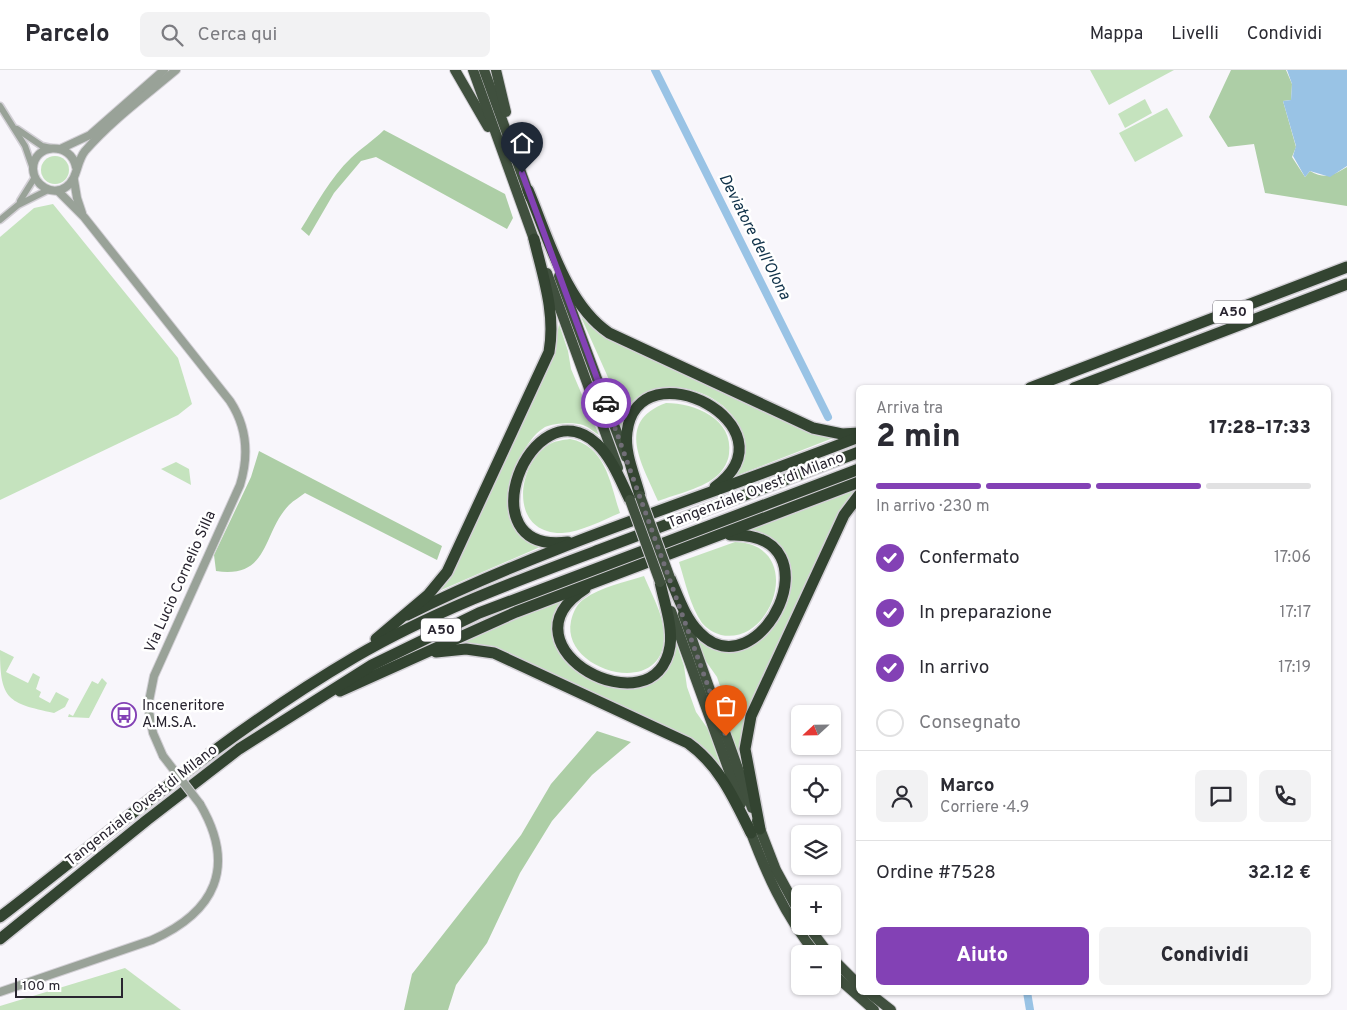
<!DOCTYPE html>
<html lang="it">
<head>
<meta charset="utf-8">
<style>
	:root { --surface:#fff; --page:#f2f2f3; --text:#2b2b33; --muted:#7c7c81; --line:#e1e1e2; --accent:#8341b5 }
	body { margin:0; font-family:Overpass,sans-serif; background:var(--page); color:var(--text); height:100vh; display:flex; flex-direction:column; font-size:19px; white-space:nowrap }
	* { box-sizing:border-box; margin:0 }
	p { font-size:16px; color:var(--muted) }
	.icon { flex:none; width:28px; height:28px; fill:none; stroke:currentColor; stroke-width:2; stroke-linecap:round; stroke-linejoin:round }
	.map { position:relative; flex:1; overflow:hidden }
	.sheet { position:absolute; left:856px; top:315px; width:475px; height:610px; display:flex; flex-direction:column; background:var(--surface); border-radius:8px; box-shadow:0 1px 4px #0004 }
	.sheet>* { flex:none }
	.needle { width:32px; rotate:248deg }
	.buttons { position:absolute; left:791px; top:635px; display:grid; gap:10px }
	.buttons a { display:grid; place-items:center; width:50px; height:50px; border-radius:8px; background:var(--surface); box-shadow:0 1px 4px #0004; font-size:25px }
	.scale { position:absolute; left:15px; bottom:12px; width:108px; box-sizing:border-box; padding-left:5px; border:2px solid #292530; border-top:0; font-size:14px; line-height:18px; white-space:nowrap; color:#292530; -webkit-text-stroke:4px #fff; paint-order:stroke }
	.pin { position:absolute; display:grid; place-items:center; width:42px; height:42px; color:#fff; margin:-51px -21px; border-radius:50% 50% 50% 0; rotate:-45deg; box-shadow:0 0 5px #0007 }
	.pin .icon { rotate:45deg }
	.courier { position:absolute; display:grid; place-items:center; width:50px; height:50px; margin:-25px; border:4px solid #8341b5; border-radius:50%; background:#fff; color:#222; box-shadow:0 1px 6px #0007 }
	.summary em { font-style:normal; font-weight:800 }
	.summary div { display:flex; flex-direction:column-reverse }
	.summary { display:flex; align-items:center; justify-content:space-between; height:85px; padding:0 20px }
	h1 { font-size:32px; font-weight:800; line-height:38px }
	.bar { display:grid; grid-template-columns:repeat(4,1fr); gap:8px 5px; align-content:center; height:60px; padding:0 20px }
	.bar i { height:6px; border-radius:4px; background:var(--line) }
	.bar .on { background:var(--accent) }
	.bar p { grid-column:span 4 }
	.line { display:flex; align-items:center; gap:12px; padding:0 20px; border-top:1px solid var(--line) }
	.line div { flex:1 }
	.round { display:grid; place-items:center; flex:none; width:52px; height:52px; border-radius:8px; background:var(--page) }
	ol { padding:0 20px; list-style:none }
	li { display:flex; align-items:center; gap:15px; height:55px }
	li p { margin-inline-start:auto }
	li .icon { padding:5px; border-radius:50%; background:var(--accent); color:#fff; stroke-width:4 }
	li:last-child { color:var(--muted) }
	li i { width:28px; height:28px; border:2px solid var(--line); border-radius:50% }
	.primary-button { display:flex; gap:10px; margin-top:auto; padding:10px 20px }
	.primary-button a { flex:1; height:58px; border-radius:8px; background:var(--accent); color:#fff; font-size:20px; font-weight:800; line-height:58px; text-align:center }
	.primary-button a+a { background:var(--page); color:var(--text) }
	header { display:flex; align-items:center; gap:30px; box-sizing:border-box; height:70px; padding:0 25px; background:var(--surface); border-bottom:1px solid var(--line) }
	header strong { font-size:24px }
	nav { display:flex; gap:28px; margin-inline-start:auto; font-size:18px }
	.search { width:350px; height:45px; background:var(--page); display:flex; align-items:center; gap:12px; box-sizing:border-box; padding:0 18px; border-radius:8px; color:var(--muted); font-size:19px }
	.map>svg:first-child { display:block }
</style>
</head>
<body>
<header>
<strong>Parcelo</strong>
<div class="search"><svg class="icon" aria-label="search" viewBox="0 0 24 24"><circle cx="10" cy="10" r="6"/><path d="M15 15l6 6"/></svg>Cerca qui</div>
<nav><a>Mappa</a><a>Livelli</a><a>Condividi</a></nav>
</header>
<div class="map">
<svg width="1347" height="940" viewBox="0 0 1347 940">
	<rect width="100%" height="100%" fill="#f8f6fb"/>
	<g fill="#c5e3be">
		<polygon points="1090,0 1174,0 1109,35"/>
		<polygon points="1145,29 1152,43 1125,58 1118,44"/>
		<polygon points="1167,38 1183,66 1135,92 1119,63"/>
		<circle cx="55" cy="100" r="14"/>
		<polygon points="53,134 178,288 192,334 178,345 0,430 0,167 34,138"/>
		<path d="M581,247L601,265L812,364L833,368L733,407C738,396 745,384 743,371C738,324 663,299 631,333C626,338 624,350 621,357L610,345L611,314Z"/>
		<path d="M559,254L568,281L571,299L599,365C594,362 589,357 583,355C575,352 553,353 545,357C533,364 526,377 519,389C501,425 503,456 540,477L439,521L457,495L546,304L554,281Z"/>
		<path d="M666,333C695,333 734,349 729,384C728,392 724,399 718,405C704,418 677,424 658,431C643,395 614,352 666,333Z"/>
		<path d="M570,369C606,376 610,413 620,443C603,450 581,462 562,463C509,464 516,396 548,375C554,371 563,370 570,369Z"/>
		<polygon points="176,392 189,399 191,415 161,399"/>
		<path d="M855,420L842,440L741,684L739,685L727,652L724,628L717,607L705,590L696,568C725,561 742,592 769,561L785,486L769,467L751,459Z"/>
		<path d="M735,472C806,474 774,576 721,565C714,563 706,558 702,553C690,536 685,511 679,492Z"/>
		<path d="M644,506C651,523 663,544 664,563C668,631 560,602 571,551C573,542 577,534 584,529C601,517 625,512 644,506Z"/>
		<path d="M566,529C516,600 659,661 674,575H677L684,596L687,617L696,642L708,659L721,697L710,686L463,575L461,571Z"/>
		<path d="M0,580L14,587L6,602L28,613L33,603L40,607L36,619L41,622L39,627L50,633L56,622L69,629L65,637L54,643C8,633 0,630 0,580Z"/>
		<polygon points="102,608 107,613 89,648 68,647 69,644 73,646 92,611 98,614"/>
		<polygon points="125,898 181,940 0,940 0,936"/>
	</g>
	<g fill="#adcea6">
		<path d="M1231,0H1286L1292,14L1291,30L1283,31L1296,77L1292,87L1305,107L1310,101C1326,110 1333,105 1347,97V136L1265,123L1254,74L1228,77L1209,47Z"/>
		<path d="M384,60L505,124L513,148L507,159L376,87L361,91L334,123L309,166L301,159C316,135 330,108 351,88C361,78 373,71 384,60Z"/>
		<path d="M259,381L442,476L437,490L305,423C300,427 294,430 289,435C262,463 270,509 216,501L214,485L251,407Z"/>
		<polygon points="597,661 631,672 592,705 552,751 520,803 487,873 456,915 448,940 404,940 412,904 521,765 551,714"/>
	</g>
	<polygon fill="#99c3e5" points="1287,0 1347,0 1347,96 1330,107 1310,101 1305,107 1293,86 1296,76 1283,31 1291,30 1292,14"/>
	<g fill="none" stroke-linecap="round" stroke-linejoin="round">
		<g stroke="#99c3e5" stroke-width="8">
			<polyline points="655,0 828,347"/>
			<polyline points="1027,922 1030,940"/>
		</g>
		<defs>
			<g id="minor">
				<polyline points="0,36 25,76 33,99"/>
				<polyline points="17,59 42,76 51,78"/>
				<polyline points="20,131 35,107"/>
				<polyline points="0,150 18,135 48,120"/>
			</g>
			<g id="tertiary">
				<polyline points="60,79 90,65 164,0"/>
				<path d="M76,97C71,71 33,73 33,99C34,115 52,127 66,117C78,109 76,92 85,81C111,51 145,26 176,0"/>
				<polyline points="74,110 77,128 82,143"/>
				<path d="M58,121L84,147L230,331C247,357 249,386 240,415L154,606L148,636L153,663L163,686"/>
				<path d="M0,922L152,870C215,842 237,797 200,734"/>
			</g>
			<g id="trunk">
				<polyline points="455,0 488,57"/>
				<polyline points="473,0 536,175"/>
				<polyline points="484,0 530,127"/>
				<polyline points="496,0 506,42"/>
				<polyline points="547,203 618,398"/>
				<polyline points="559,206 626,387"/>
				<polyline points="671,541 741,734"/>
				<polyline points="683,544 752,738"/>
				<polyline points="757,751 776,800 800,844"/>
				<path d="M748,755C765,801 784,845 816,884"/>
				<polyline points="808,856 829,884"/>
				<polyline points="832,888 859,915"/>
				<polyline points="832,903 874,940"/>
				<polyline points="868,922 891,940"/>
			</g>
			<g id="motorway">
				<path d="M528,120C548,167 566,234 609,263L813,358L842,364L859,363"/>
				<polyline points="1030,318 1347,197"/>
				<polyline points="1074,318 1347,214"/>
				<path d="M640,426C635,406 624,383 627,362C638,274 799,356 715,417"/>
				<path d="M568,472C463,486 531,313 597,374C612,388 621,412 630,430"/>
				<path d="M670,508C678,526 685,548 699,562C759,625 842,461 730,465"/>
				<path d="M585,519C495,577 656,663 670,576C673,556 664,532 660,512"/>
				<path d="M407,545C552,473 708,426 859,367"/>
				<path d="M376,569L428,525L447,502L549,282C556,243 543,207 534,169"/>
				<path d="M436,582L466,579L494,583L688,673C720,696 734,729 751,763"/>
				<polyline points="340,621 516,542 859,412"/>
				<polyline points="760,759 745,679 751,646 844,445 859,425"/>
				<path d="M0,847C117,757 227,662 355,587C432,542 516,511 599,480C686,447 772,415 859,382"/>
				<polyline points="0,869 147,750 239,679 372,595 479,543 859,399"/>
			</g>
		</defs>
		<use href="#minor" stroke="#d3d0d6" stroke-width="9"/>
		<use href="#tertiary" stroke="#d3d0d6" stroke-width="10"/>
		<use href="#trunk" stroke="#d3d0d6" stroke-width="12"/>
		<use href="#motorway" stroke="#d3d0d6" stroke-width="14"/>
		<use href="#minor" stroke="#99a298" stroke-width="6"/>
		<use href="#tertiary" stroke="#99a298" stroke-width="8"/>
		<use href="#trunk" stroke="#40503e" stroke-width="10"/>
		<use href="#motorway" stroke="#334431" stroke-width="11"/>
		<defs>
			<polyline id="tertiary-bridge" points="163,686 200,734"/>
			<g id="trunk-bridge">
				<polyline points="640,426 670,508"/>
				<polyline points="630,430 660,512"/>
			</g>
		</defs>
		<use href="#tertiary-bridge" stroke="#d3d0d6" stroke-width="10" stroke-linecap="butt"/>
		<use href="#trunk-bridge" stroke="#d3d0d6" stroke-width="12" stroke-linecap="butt"/>
		<use href="#tertiary-bridge" stroke="#99a298" stroke-width="8"/>
		<use href="#trunk-bridge" stroke="#40503e" stroke-width="10"/>
	</g>
	<g fill="none" stroke-linecap="round" stroke-linejoin="round">
		<polyline stroke="#716e77" stroke-width="5" stroke-dasharray="0 9" points="606,333 726,666"/>
		<polyline stroke="#8341b5" stroke-width="6" points="522,103 606,333"/>
	</g>
	<defs>
		<symbol id="bus-ring" viewBox="-11 -11 22 22"><circle r="9.5" fill="#fff" stroke="#8341b5" stroke-width="1.5"/><path d="M-5-6H5V4H4V6H2V4H-2V6H-4V4H-5ZM-3.5-4V0h7V-4ZM-3.5 1.2v1.5H-2V1.2ZM2 1.2v1.5H3.5V1.2Z" fill="#8341b5"/></symbol>
	</defs>
	<g fill-rule="evenodd">
		<use href="#bus-ring" x="110" y="631" width="28" height="28"/>
	</g>
	<g text-anchor="middle" dominant-baseline="central" stroke-width="5" stroke-linejoin="round" paint-order="stroke">
		<g fill="#fff" stroke="#69666e" stroke-width="1">
			<rect x="1213" y="230.5" width="40" height="23" rx="4"/>
			<rect x="421" y="548.5" width="40" height="23" rx="4"/>
		</g>
		<g font-size="14" font-weight="bold" fill="#292530">
			<text x="1233" y="242">A50</text>
			<text x="441" y="560">A50</text>
		</g>
		<g font-size="15" fill="#292530" stroke="#fff">
			<text transform="translate(756 421) rotate(-21)">Tangenziale Ovest di Milano</text>
			<text transform="translate(181 512) rotate(-66)">Via Lucio Cornelio Silla</text>
			<text transform="translate(142 736) rotate(-38)">Tangenziale Ovest di Milano</text>
		</g>
		<g font-size="15" fill="#292530" stroke="#fff" text-anchor="start">
			<text x="142" y="636">Inceneritore<tspan x="142" dy="17">A.M.S.A.</tspan></text>
		</g>
		<g font-size="16" font-style="italic" fill="#0e3048" stroke="#fff">
			<text transform="translate(754 167) rotate(63)">Deviatore dell'Olona</text>
		</g>
	</g>
</svg>
<div class="buttons">
<a><svg class="needle" viewBox="-14 -14 28 28"><path d="M0-13l5 13h-10z" fill="#e53935"/><path d="M0 13l5-13h-10z" fill="#7c7c81"/></svg></a>
<a><svg class="icon" aria-label="locate" viewBox="0 0 24 24"><circle cx="12" cy="12" r="6"/><path d="M12 2v4M12 18v4M2 12h4M18 12h4"/></svg></a>
<a><svg class="icon" aria-label="layers" viewBox="0 0 24 24"><path d="M12 4l9 5-9 5-9-5zM3 14l9 5 9-5"/></svg></a>
<a>+</a>
<a>−</a>
</div>
<div class="scale">100 m</div>
<div class="pin" style="left:726px;top:666px;background:#ea580c"><svg class="icon" aria-label="bag" viewBox="0 0 24 24"><path d="M5 8h14l-1 12H6zM9 8a3 3 0 0 1 6 0"/></svg></div>
<div class="pin" style="left:522px;top:103px;background:#1f2937"><svg class="icon" aria-label="home" viewBox="0 0 24 24"><path d="M3 11l9-7 9 7M6 9v11h12V9"/></svg></div>
<div class="courier" style="left:606px;top:333px"><svg class="icon" aria-label="car" viewBox="0 0 24 24"><path d="M5 17H2v-5l4-1 3-4h7l3 4 3 1v5h-3M9 17h6M6 11h13"/><circle cx="7" cy="17" r="2"/><circle cx="17" cy="17" r="2"/></svg></div>
<section class="sheet">
<div class="summary"><div><h1>2 min</h1><p>Arriva tra</p></div><em>17:28–17:33</em></div>
<div class="bar"><i class="on"></i><i class="on"></i><i class="on"></i><i></i><p>In arrivo · 230 m</p></div>
<ol>
<li><svg class="icon" aria-label="check" viewBox="0 0 24 24"><path d="M5 12l5 5 9-10"/></svg>Confermato<p>17:06</p></li>
<li><svg class="icon" aria-label="check" viewBox="0 0 24 24"><path d="M5 12l5 5 9-10"/></svg>In preparazione<p>17:17</p></li>
<li><svg class="icon" aria-label="check" viewBox="0 0 24 24"><path d="M5 12l5 5 9-10"/></svg>In arrivo<p>17:19</p></li>
<li><i></i>Consegnato</li>
</ol>
<div class="line" style="height:90px"><a class="round"><svg class="icon" aria-label="person" viewBox="0 0 24 24"><circle cx="12" cy="8" r="4"/><path d="M4 21q1-7 8-7t8 7"/></svg></a><div><b>Marco</b><p>Corriere · 4.9</p></div><a class="round"><svg class="icon" aria-label="chat" viewBox="0 0 24 24"><path d="M4 5h16v11H9l-5 4z"/></svg></a><a class="round"><svg class="icon" aria-label="phone" viewBox="0 0 24 24"><path d="M5 4h4l2 5-3 2q2 4 5 5l2-3 5 2v4C11 20 4 13 5 4z"/></svg></a></div>
<div class="line" style="height:65px"><div>Ordine #7528</div><b>32.12 €</b></div>
<div class="primary-button"><a>Aiuto</a><a>Condividi</a></div>
</section>
</div>
</body>
</html>
